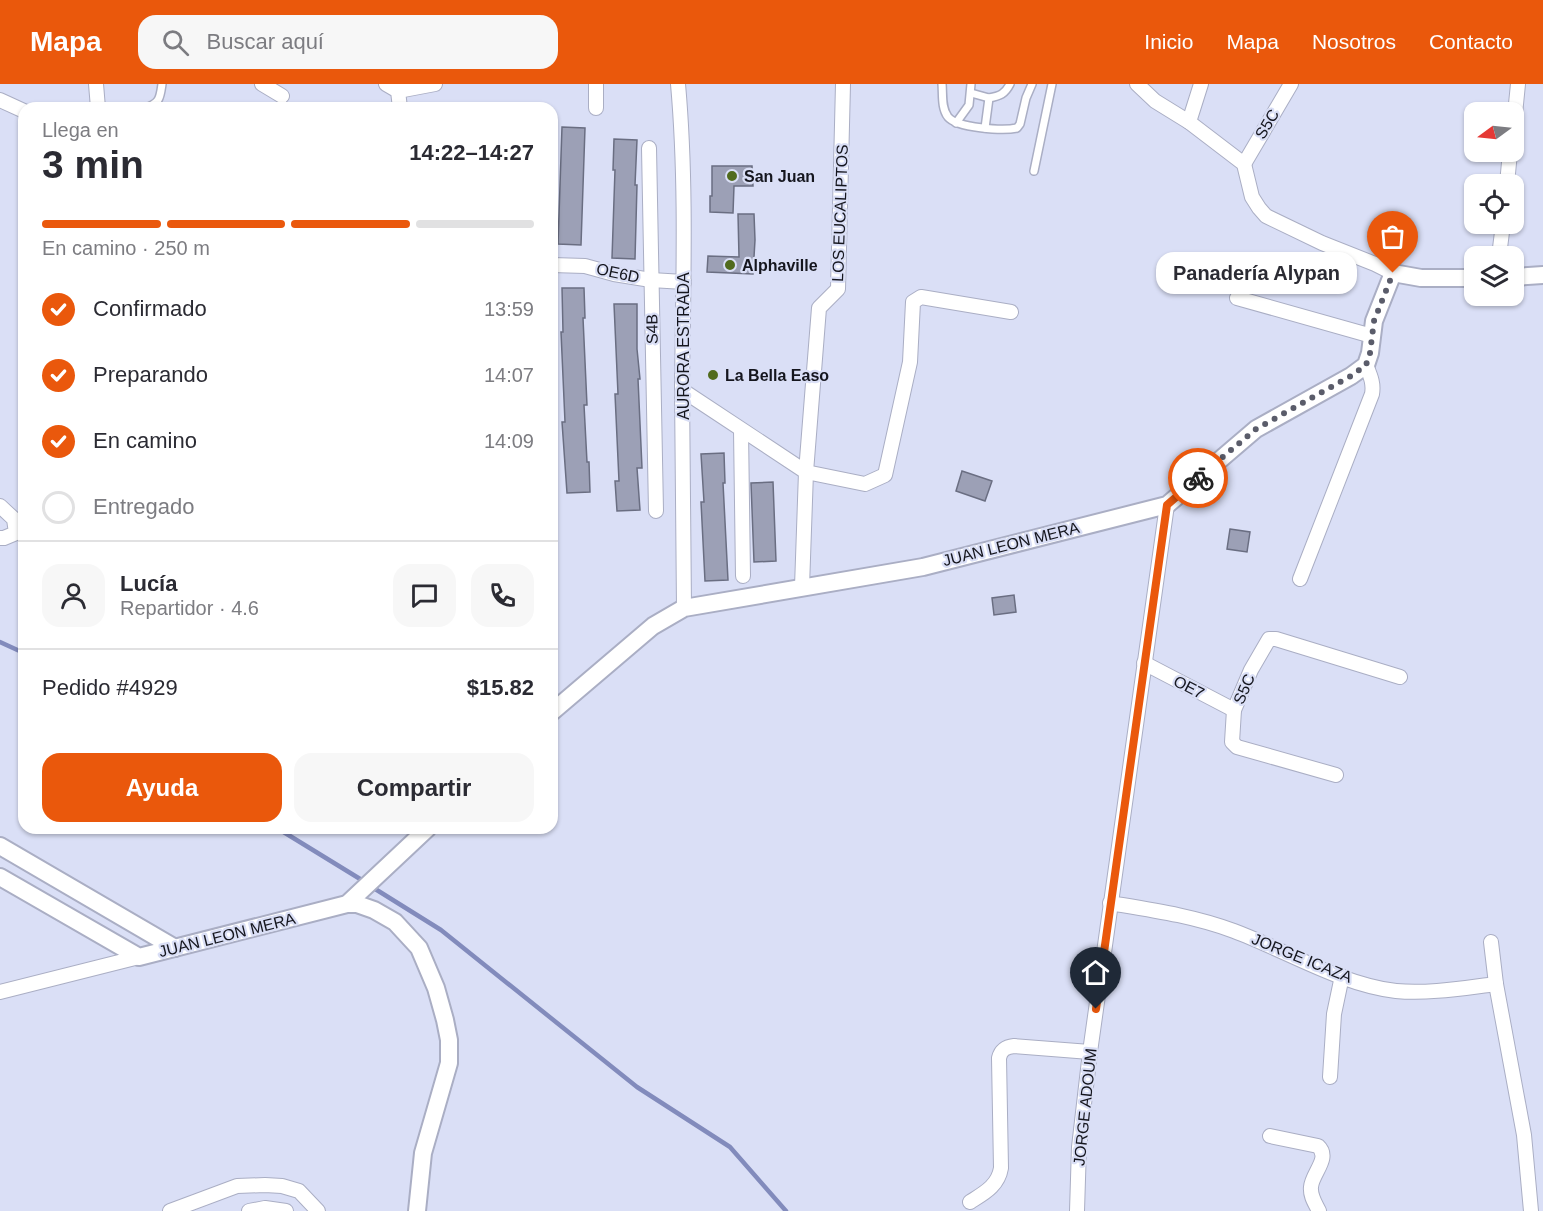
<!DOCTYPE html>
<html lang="es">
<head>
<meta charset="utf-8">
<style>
	:root { --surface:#fff; --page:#f7f7f7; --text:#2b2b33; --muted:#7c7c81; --line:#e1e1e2; --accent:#ea580c }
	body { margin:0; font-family:Arial,sans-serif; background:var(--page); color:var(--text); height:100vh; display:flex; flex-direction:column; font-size:22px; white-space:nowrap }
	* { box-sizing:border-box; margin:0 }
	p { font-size:20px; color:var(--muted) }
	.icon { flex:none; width:33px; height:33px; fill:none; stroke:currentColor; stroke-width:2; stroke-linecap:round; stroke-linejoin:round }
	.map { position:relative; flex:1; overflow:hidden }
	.side { position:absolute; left:18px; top:18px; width:540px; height:732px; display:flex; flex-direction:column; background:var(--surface); border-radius:18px; box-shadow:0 2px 4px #0004 }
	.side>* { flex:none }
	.needle { width:39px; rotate:255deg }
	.fabs { position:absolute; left:1464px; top:18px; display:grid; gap:12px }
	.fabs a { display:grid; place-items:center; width:60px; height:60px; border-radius:12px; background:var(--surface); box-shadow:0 2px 4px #0004; font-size:30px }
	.pin { position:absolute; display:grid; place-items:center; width:51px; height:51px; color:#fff; margin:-62px -26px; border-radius:50% 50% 50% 0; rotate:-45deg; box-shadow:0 0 6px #0007 }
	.pin .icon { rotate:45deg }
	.courier { position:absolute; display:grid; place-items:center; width:60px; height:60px; margin:-30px; border:4px solid #ea580c; border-radius:50%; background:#fff; color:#222; box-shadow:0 2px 8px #0007 }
	.bubble { position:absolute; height:42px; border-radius:18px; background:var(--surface); box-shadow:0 2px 4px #0004; font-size:20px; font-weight:700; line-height:42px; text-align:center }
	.overview em { font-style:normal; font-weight:700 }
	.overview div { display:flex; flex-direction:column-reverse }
	.overview { display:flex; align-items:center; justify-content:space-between; height:102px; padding:0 24px }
	h1 { font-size:39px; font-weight:700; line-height:45px }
	.bar { display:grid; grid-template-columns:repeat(4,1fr); gap:9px 6px; align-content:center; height:72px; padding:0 24px }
	.bar i { height:8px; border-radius:4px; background:var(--line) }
	.bar .current { background:var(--accent) }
	.bar p { grid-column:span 4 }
	.line { display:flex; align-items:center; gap:15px; padding:0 24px; border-top:2px solid var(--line) }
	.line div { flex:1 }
	.round { display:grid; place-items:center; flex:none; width:63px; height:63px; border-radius:18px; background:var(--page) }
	ol { padding:0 24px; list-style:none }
	li { display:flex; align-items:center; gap:18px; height:66px }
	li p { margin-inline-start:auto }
	li .icon { padding:6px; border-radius:50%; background:var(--accent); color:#fff; stroke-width:4 }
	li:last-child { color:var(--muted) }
	li i { width:33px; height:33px; border:3px solid var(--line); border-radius:50% }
	.button { display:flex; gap:12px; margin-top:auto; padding:12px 24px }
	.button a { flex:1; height:69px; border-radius:18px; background:var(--accent); color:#fff; font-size:24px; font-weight:700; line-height:69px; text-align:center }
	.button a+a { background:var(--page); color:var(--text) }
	header { display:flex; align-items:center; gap:36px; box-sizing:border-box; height:84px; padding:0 30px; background:var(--accent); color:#fff }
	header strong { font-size:28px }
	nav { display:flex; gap:33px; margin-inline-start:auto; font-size:21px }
	.search { width:420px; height:54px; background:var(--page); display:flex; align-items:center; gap:15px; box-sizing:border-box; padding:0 21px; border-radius:18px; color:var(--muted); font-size:22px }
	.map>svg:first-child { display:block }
</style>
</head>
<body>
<header>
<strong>Mapa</strong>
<div class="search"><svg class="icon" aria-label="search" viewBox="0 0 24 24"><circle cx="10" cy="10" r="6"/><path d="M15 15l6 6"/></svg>Buscar aquí</div>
<nav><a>Inicio</a><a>Mapa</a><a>Nosotros</a><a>Contacto</a></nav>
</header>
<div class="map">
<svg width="1543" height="1127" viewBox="0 0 1543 1127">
	<rect width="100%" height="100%" fill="#dadff6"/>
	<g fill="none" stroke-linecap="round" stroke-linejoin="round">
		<g stroke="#828bbc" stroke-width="4.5">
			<polyline points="0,558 24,569"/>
			<polyline points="277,744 365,798"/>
			<polyline points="372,803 441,846 637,1003 730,1063 786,1127"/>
		</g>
	</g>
	<g fill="#9ca0b6" stroke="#6a6e82" stroke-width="1.5">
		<polygon points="562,43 585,44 581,161 558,160"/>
		<polygon points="614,55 637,56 635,101 637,101 635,175 612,174 615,86 613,86"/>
		<polygon points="712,82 752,82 753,102 734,102 733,129 710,128 710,112 712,112"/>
		<polygon points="738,130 754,130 755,156 753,190 707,188 708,172 739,173"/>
		<polygon points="562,204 584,204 585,234 583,234 587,321 584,321 587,378 589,378 590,408 567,409 562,338 565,338 561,248 563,248"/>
		<polygon points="614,220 637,220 637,265 640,295 638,295 642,384 637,384 640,426 617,427 615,397 619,397 615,310 618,310"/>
		<polygon points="724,369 725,399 723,399 728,496 705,497 701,418 704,418 701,370"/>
		<polygon points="962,387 992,397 985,417 956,407"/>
		<polygon points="773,398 776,477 754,478 751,399"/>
		<polygon points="1230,445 1250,448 1247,468 1227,465"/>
		<polygon points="1014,511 1016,528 994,531 992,514"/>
	</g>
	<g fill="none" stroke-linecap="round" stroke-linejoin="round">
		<defs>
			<g id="service">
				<path d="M942,0C943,10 941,24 948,33C957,44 1003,47 1017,44L1020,40L1026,14L1032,0"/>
				<polyline points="971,9 989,14"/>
				<path d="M145,24C160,19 160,14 162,0"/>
				<polyline points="956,39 969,21 971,0"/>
				<path d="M985,44L989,14C1000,12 1005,10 1010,0"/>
				<polyline points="1034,87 1052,0"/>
			</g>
			<g id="minor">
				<polyline points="96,0 98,24"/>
				<polyline points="262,0 282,12"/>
				<polyline points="386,0 398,7 400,24"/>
				<polyline points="398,0 398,7 435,0"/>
				<path d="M678,0C687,101 683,203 682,305C682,378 683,451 684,524"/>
				<polyline points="1137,0 1155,17 1189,38 1244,80 1252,113 1259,124 1266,132 1322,159 1375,180 1393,189"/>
				<polyline points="0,16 24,27"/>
				<polyline points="596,24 596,0"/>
				<polyline points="1189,38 1201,0"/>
				<polyline points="1514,40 1518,0"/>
				<polyline points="649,64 656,427"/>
				<polyline points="1244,80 1291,0"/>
				<polyline points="1507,100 1510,68"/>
				<polyline points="1499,172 1503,140"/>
				<polyline points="552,181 585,182 614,190 651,196 684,198"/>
				<polyline points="1237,214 1372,252"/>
				<polyline points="682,306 806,388 865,400 885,391 910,278 913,218 921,213 1011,228"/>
				<polyline points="741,346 743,492"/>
				<polyline points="0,422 14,435 16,449 4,454 0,454"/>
				<path d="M1300,495L1372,310C1374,299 1370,291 1366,281"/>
				<polyline points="802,503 806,388 819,224 838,205 843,0"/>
				<polyline points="1144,579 1234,626"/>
				<polyline points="1336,691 1237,663 1232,658 1234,626 1251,586 1269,555 1276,555 1400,593"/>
				<path d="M1110,819C1152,826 1194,832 1234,847C1285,866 1342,901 1396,907C1429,910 1463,904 1496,900"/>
				<polyline points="1491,858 1496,900 1524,1051 1531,1127"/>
				<polyline points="0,908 139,873"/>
				<polyline points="1330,993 1334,930 1342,892"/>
				<path d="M1270,1052L1318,1062C1331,1074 1312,1089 1311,1103C1310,1112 1315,1119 1319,1127"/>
				<path d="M970,1118C984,1109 998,1102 1001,1084L999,974C1001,966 1005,963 1014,962L1090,968"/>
				<polyline points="170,1127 237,1102 265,1101 282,1102 299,1107 318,1127"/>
				<polyline points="249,1127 265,1124 286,1127"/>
				<polyline points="1077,1127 1079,1063 1090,968 1167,421"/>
			</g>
			<g id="tertiary">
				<polyline points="1514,193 1543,191"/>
				<polyline points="552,628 653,542 684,524 923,483 1167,421 1256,345 1351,292 1366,281 1370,269 1374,237 1393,189 1421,194 1474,194"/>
				<polyline points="0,762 175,864"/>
				<polyline points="0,793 139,873 347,820 428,744"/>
				<polyline points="347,820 357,820 374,826 395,838 419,864 436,904 445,936 449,956 449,979 423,1069 417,1127"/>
			</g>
		</defs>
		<use href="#service" stroke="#aaaec4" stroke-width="10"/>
		<use href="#minor" stroke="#aaaec4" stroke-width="16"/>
		<use href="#tertiary" stroke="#aaaec4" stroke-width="20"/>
		<use href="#service" stroke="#fff" stroke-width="7"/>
		<use href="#minor" stroke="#fff" stroke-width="14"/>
		<use href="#tertiary" stroke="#fff" stroke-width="16"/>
	</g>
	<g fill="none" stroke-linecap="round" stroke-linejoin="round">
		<polyline stroke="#5a5c6a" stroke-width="6" stroke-dasharray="0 10.8" points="1198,394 1256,345 1351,292 1366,281 1370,269 1374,237 1393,189"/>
		<polyline stroke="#ea580c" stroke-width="8" points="1096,925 1167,421 1198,394"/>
	</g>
	<g fill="#516b1d" stroke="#dadff6" stroke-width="2">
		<circle cx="732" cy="92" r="6"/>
		<circle cx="730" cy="181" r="6"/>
		<circle cx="713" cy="291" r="6"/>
	</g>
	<g text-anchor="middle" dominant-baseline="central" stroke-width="4.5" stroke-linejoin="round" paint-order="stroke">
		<g font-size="16" fill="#15161e" stroke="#dadff6">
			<text transform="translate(1267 40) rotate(-59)">S5C</text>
			<text transform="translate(840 129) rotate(-88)">LOS EUCALIPTOS</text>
			<text transform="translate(618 189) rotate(12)">OE6D</text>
			<text transform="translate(652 245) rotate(-91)">S4B</text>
			<text transform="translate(683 262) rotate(-90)">AURORA ESTRADA</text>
			<text transform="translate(1011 460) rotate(-14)">JUAN LEON MERA</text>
			<text transform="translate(1189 603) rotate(27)">OE7</text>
			<text transform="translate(1244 605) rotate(-67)">S5C</text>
			<text transform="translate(227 851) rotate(-14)">JUAN LEON MERA</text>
			<text transform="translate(1302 874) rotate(22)">JORGE ICAZA</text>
			<text transform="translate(1085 1023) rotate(-84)">JORGE ADOUM</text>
		</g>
		<g font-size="16" font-weight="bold" fill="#15161e" stroke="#dadff6" text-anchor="start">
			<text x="744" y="92">San Juan</text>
			<text x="742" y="181">Alphaville</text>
			<text x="725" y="291">La Bella Easo</text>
		</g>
	</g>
</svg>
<div class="fabs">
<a><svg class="needle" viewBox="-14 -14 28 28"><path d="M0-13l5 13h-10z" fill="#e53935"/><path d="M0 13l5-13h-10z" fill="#7c7c81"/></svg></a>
<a><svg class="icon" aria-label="locate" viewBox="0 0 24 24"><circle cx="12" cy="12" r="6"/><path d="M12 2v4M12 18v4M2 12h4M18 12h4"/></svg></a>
<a><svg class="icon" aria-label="layers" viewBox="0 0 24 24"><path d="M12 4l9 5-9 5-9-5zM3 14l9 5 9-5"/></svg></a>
</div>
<div class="pin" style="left:1393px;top:189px;background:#ea580c"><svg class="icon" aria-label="bag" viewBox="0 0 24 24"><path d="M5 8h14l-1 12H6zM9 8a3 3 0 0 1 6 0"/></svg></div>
<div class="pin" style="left:1096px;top:925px;background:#1f2937"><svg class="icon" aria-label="home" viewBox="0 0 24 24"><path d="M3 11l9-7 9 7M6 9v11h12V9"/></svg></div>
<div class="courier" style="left:1198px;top:394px"><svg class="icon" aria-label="bike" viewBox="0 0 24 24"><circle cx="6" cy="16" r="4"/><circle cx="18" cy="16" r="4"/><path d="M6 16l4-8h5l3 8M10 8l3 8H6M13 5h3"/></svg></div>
<div class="bubble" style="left:1156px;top:168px;width:201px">Panadería Alypan</div>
<section class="side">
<div class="overview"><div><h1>3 min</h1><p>Llega en</p></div><em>14:22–14:27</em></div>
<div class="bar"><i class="current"></i><i class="current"></i><i class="current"></i><i></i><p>En camino · 250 m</p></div>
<ol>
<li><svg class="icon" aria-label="check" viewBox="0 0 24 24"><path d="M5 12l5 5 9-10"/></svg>Confirmado<p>13:59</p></li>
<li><svg class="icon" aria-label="check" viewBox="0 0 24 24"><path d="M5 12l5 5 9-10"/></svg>Preparando<p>14:07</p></li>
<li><svg class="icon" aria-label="check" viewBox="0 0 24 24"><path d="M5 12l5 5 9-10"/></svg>En camino<p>14:09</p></li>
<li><i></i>Entregado</li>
</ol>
<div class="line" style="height:108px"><a class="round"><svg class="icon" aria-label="person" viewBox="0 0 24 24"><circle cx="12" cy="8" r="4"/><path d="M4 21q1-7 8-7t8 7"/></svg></a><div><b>Lucía</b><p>Repartidor · 4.6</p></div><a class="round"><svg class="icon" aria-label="chat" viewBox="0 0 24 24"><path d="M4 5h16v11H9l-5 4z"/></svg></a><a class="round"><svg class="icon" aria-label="phone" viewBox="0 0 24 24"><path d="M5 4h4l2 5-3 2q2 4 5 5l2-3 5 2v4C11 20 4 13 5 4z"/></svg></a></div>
<div class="line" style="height:78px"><div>Pedido #4929</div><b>$15.82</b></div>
<div class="button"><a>Ayuda</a><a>Compartir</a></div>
</section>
</div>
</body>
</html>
